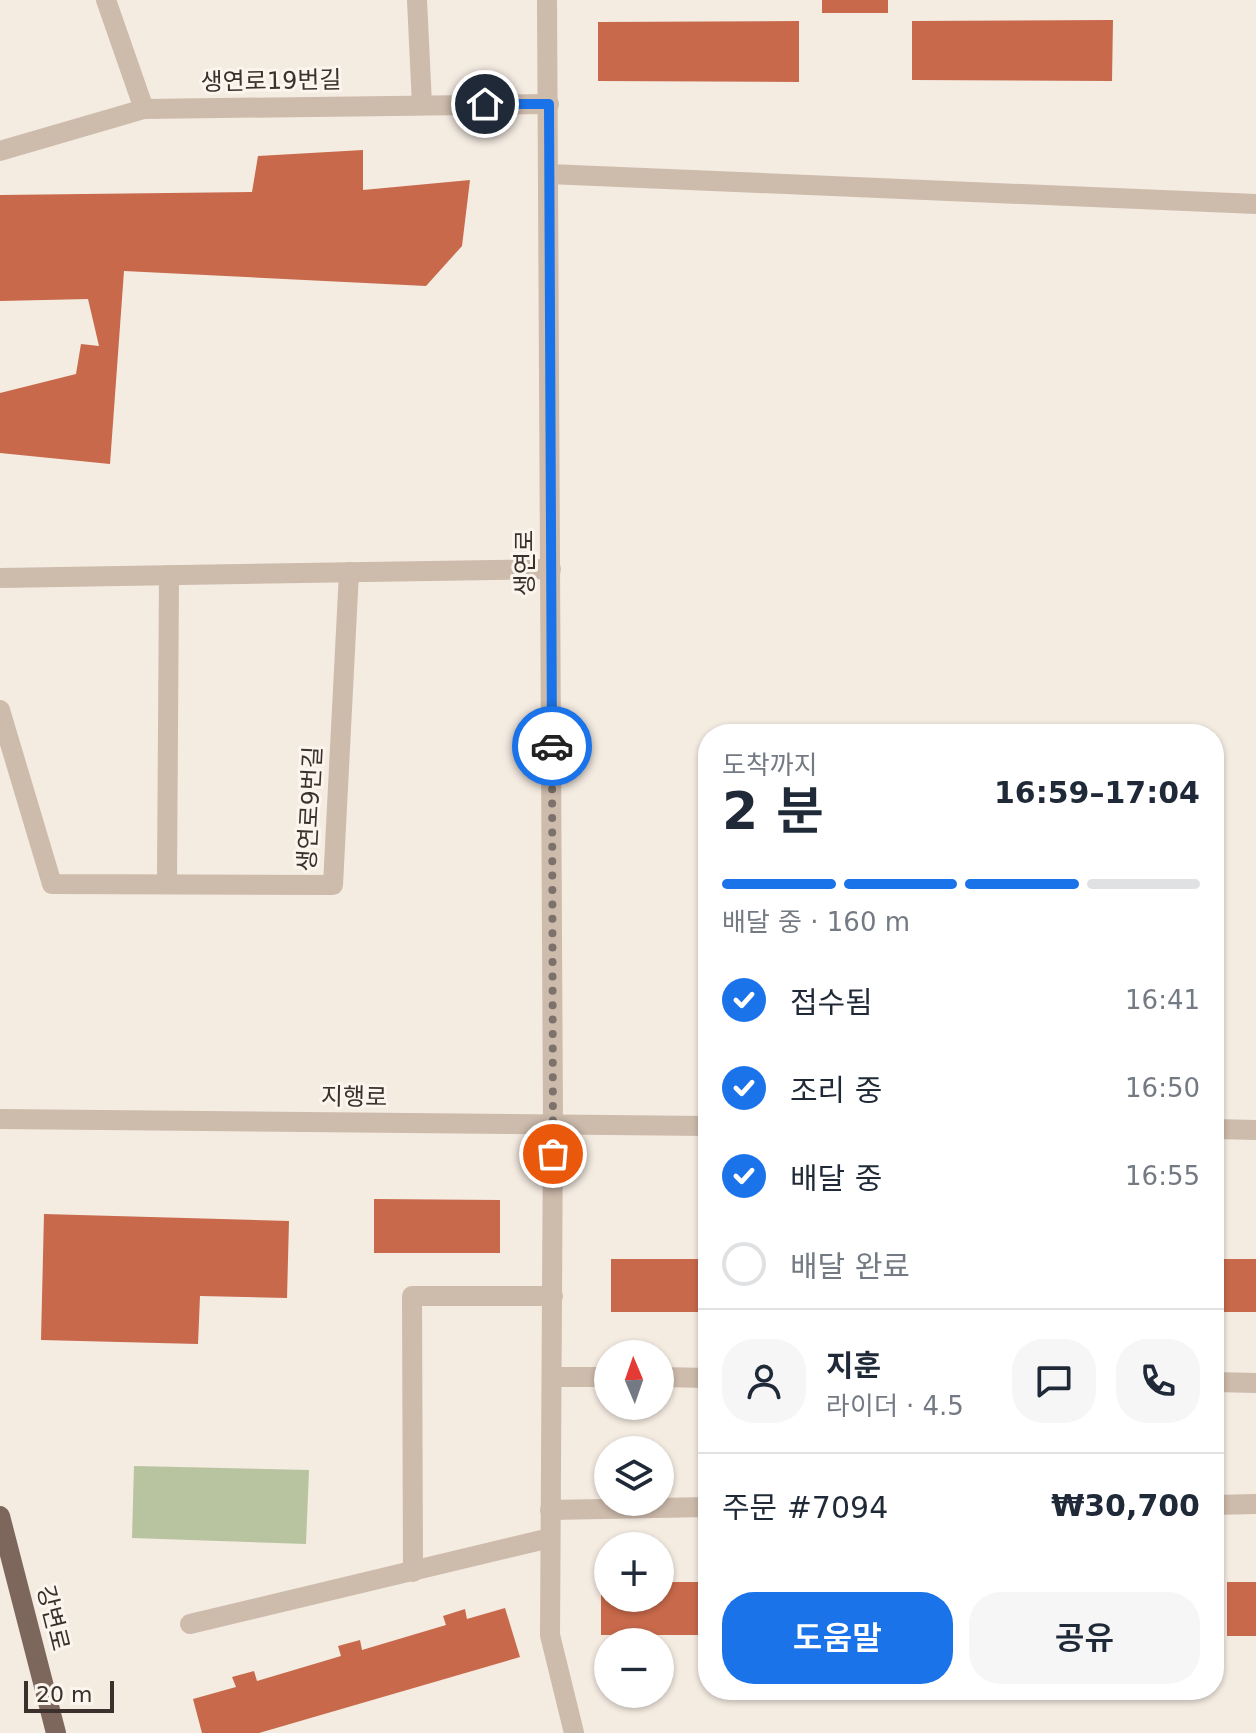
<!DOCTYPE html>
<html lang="ko">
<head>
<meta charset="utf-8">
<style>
	:root { --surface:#fff; --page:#f6f6f7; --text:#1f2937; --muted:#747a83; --line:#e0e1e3; --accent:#1a73e8 }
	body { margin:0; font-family:"DejaVu Sans","Noto Sans KR",sans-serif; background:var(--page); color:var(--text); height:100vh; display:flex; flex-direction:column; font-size:30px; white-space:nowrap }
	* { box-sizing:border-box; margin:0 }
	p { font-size:26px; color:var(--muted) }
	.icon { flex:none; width:44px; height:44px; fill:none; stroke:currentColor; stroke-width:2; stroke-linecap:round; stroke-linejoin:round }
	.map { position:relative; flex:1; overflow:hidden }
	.drawer { position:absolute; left:698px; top:724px; width:526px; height:976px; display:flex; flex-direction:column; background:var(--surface); border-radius:32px; box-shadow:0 2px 6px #0004 }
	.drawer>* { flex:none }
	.needle { width:52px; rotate:358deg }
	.tools { position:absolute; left:594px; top:1340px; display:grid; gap:16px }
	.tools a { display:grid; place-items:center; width:80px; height:80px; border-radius:50%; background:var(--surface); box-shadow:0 2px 6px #0004; font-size:40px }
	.scale { position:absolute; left:24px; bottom:20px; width:90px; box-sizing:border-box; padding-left:8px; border:4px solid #3b302b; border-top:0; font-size:22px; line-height:28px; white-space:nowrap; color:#3b302b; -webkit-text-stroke:6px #fbf5ee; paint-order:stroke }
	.pin { position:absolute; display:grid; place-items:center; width:68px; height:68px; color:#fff; margin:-34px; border:4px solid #fff; border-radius:50%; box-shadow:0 2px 8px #0007 }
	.courier { position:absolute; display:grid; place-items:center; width:80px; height:80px; margin:-40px; border:6px solid #1a73e8; border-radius:50%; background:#fff; color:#222; box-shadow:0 2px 10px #0007 }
	.headline em { font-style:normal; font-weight:600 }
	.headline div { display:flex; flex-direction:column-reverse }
	.headline { display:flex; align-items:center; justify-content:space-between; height:136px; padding:0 24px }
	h1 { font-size:52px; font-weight:600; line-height:60px }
	.bar { display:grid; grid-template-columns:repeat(4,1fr); gap:12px 8px; align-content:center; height:96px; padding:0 24px }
	.bar i { height:10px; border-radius:6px; background:var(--line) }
	.bar .current { background:var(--accent) }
	.bar p { grid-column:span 4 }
	.line { display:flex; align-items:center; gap:20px; padding:0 24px; border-top:2px solid var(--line) }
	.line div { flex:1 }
	.round { display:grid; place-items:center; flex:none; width:84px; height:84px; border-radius:32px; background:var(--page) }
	ol { padding:0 24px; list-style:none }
	li { display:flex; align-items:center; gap:24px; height:88px }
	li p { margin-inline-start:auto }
	li .icon { padding:8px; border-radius:50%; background:var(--accent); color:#fff; stroke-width:4 }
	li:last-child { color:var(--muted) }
	li i { width:44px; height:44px; border:4px solid var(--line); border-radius:50% }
	.action { display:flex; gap:16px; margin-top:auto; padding:16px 24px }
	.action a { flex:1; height:92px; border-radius:32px; background:var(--accent); color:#fff; font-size:32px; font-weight:600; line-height:92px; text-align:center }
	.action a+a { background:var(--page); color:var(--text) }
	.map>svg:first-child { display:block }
</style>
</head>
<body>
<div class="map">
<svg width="1256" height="1733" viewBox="0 0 1256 1733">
	<rect width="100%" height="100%" fill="#f4ebe1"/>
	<polygon fill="#b8c4a0" points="134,1466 309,1470 306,1544 132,1538"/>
	<g fill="#c8694b">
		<rect x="822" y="0" width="66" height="13"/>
		<polygon points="1113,20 1112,81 912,80 912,21"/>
		<polygon points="799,21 799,82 598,81 598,22"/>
		<polygon points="363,150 363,190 470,180 462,246 426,286 124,271 110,464 0,453 0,393 76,374 81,344 99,346 88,299 0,301 0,195 252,192 258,156"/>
		<polygon points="374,1199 500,1200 500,1253 374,1253"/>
		<polygon points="44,1214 289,1221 287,1298 200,1296 198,1344 41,1340"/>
		<rect x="611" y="1259" width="97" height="53"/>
		<rect x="1214" y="1259" width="42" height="53"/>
		<polygon points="601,1582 608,1582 608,1598 660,1598 660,1582 708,1582 708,1635 601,1635"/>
		<rect x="1227" y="1582" width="29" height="54"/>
		<polygon points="505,1608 520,1657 259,1733 202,1733 193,1699 236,1687 232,1677 254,1671 257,1681 341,1656 338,1646 360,1640 362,1650 446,1625 443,1616 465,1609 467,1619"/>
	</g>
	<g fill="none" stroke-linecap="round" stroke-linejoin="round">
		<g stroke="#cdbbac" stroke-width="20">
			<polyline points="106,0 144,109"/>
			<polyline points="417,0 422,105"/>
			<polyline points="547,0 553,1125 550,1635 574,1733"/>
			<polyline points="0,151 144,109 549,104"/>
			<polyline points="549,174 1256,204"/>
			<polyline points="0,578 551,569"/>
			<polyline points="0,710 52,884 333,885 349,572"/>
			<polyline points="167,883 169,575"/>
			<polyline points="0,1119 708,1126"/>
			<polyline points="1214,1129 1256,1130"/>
			<polyline points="554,1377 608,1377"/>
			<polyline points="660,1377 708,1378"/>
			<polyline points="1214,1382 1256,1383"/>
			<polyline points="1214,1505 1256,1504"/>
			<polyline points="550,1510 708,1507"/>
			<polyline points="413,1572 412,1296 553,1296"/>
			<polyline points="190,1624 550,1538"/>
		</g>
		<polyline stroke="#7d675c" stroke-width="20" points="0,1516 56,1733"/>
	</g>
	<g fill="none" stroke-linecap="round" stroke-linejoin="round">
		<polyline stroke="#7c716b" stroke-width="8" stroke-dasharray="0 14.4" points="552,746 553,1154"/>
		<polyline stroke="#1a73e8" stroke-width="10" points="485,104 549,104 552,746"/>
	</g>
	<g text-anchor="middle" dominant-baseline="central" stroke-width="6" stroke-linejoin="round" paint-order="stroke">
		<g font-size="24" fill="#3b302b" stroke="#fbf5ee">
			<text transform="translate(271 81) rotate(-1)">생연로19번길</text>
			<text transform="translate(525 563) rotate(-90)">생연로</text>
			<text transform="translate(310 809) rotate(-87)">생연로9번길</text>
			<text transform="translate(354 1097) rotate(1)">지행로</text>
			<text transform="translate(53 1618) rotate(76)">강변로</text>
		</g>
	</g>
</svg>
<div class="tools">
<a><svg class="needle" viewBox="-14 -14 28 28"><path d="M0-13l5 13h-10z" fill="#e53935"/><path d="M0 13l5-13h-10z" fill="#747a83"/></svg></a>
<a><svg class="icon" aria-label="layers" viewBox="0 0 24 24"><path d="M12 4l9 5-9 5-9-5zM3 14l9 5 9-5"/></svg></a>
<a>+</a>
<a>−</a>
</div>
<div class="scale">20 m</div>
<div class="pin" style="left:553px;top:1154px;background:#ea580c"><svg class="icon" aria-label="bag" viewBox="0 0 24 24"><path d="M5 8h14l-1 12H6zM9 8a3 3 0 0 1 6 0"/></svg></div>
<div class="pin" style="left:485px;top:104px;background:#1f2937"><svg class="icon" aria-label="home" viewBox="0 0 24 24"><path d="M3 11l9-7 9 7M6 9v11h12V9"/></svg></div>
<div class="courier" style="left:552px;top:746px"><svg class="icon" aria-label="car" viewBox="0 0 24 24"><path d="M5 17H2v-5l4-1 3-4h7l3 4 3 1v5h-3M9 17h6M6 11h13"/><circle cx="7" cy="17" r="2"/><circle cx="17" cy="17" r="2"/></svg></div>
<section class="drawer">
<div class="headline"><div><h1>2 분</h1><p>도착까지</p></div><em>16:59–17:04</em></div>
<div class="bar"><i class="current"></i><i class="current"></i><i class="current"></i><i></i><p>배달 중 · 160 m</p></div>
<ol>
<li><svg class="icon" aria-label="check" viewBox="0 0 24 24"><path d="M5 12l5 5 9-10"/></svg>접수됨<p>16:41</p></li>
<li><svg class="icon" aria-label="check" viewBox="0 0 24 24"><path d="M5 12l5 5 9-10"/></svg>조리 중<p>16:50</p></li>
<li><svg class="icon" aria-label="check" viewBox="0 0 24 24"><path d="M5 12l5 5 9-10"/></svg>배달 중<p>16:55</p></li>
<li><i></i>배달 완료</li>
</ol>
<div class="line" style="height:144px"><a class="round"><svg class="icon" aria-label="person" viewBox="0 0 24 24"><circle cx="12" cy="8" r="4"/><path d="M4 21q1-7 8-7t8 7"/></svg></a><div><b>지훈</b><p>라이더 · 4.5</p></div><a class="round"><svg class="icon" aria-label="chat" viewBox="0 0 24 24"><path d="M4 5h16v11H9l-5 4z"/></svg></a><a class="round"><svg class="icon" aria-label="phone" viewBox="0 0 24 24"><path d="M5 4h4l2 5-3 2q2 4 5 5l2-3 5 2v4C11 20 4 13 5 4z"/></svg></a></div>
<div class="line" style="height:104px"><div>주문 #7094</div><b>₩30,700</b></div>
<div class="action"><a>도움말</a><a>공유</a></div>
</section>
</div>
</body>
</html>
